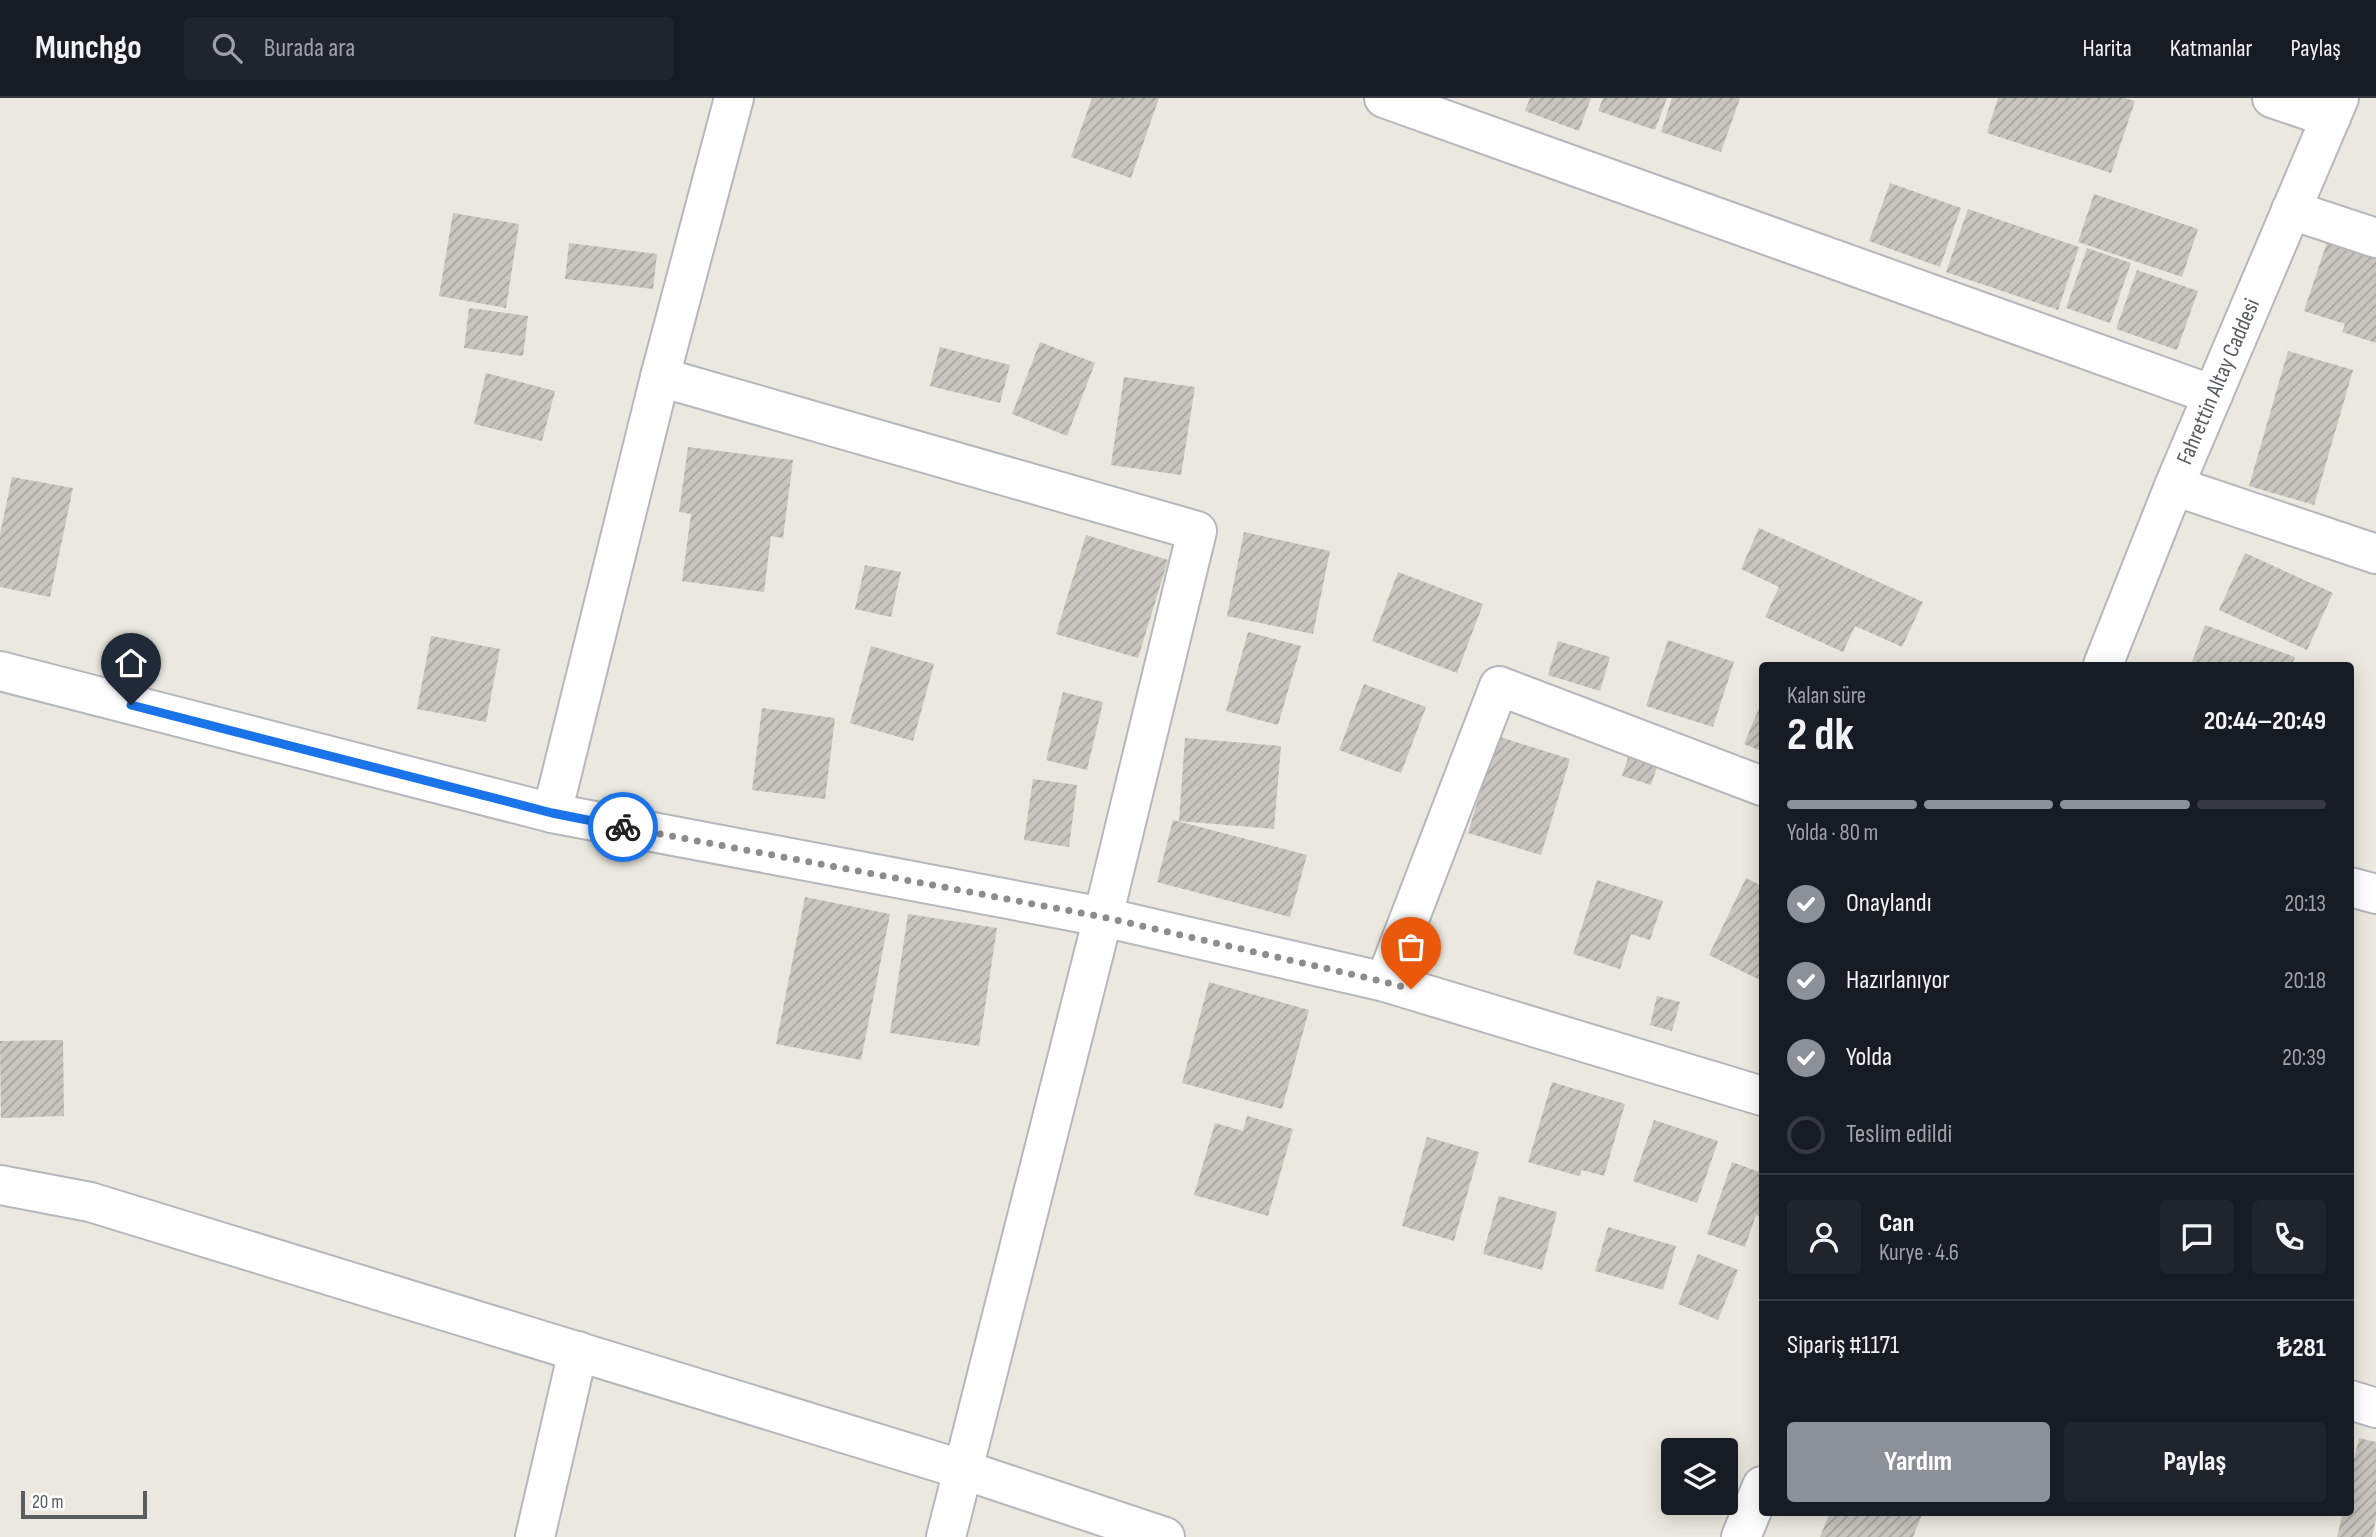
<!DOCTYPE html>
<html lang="tr">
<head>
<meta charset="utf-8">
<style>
	:root { --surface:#171b24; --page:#20242c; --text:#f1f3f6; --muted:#9ea1a6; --line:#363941; --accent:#8c9099 }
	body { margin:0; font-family:"Sofia Sans Condensed",sans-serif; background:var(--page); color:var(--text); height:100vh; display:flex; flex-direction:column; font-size:26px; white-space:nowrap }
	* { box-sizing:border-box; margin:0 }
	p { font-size:23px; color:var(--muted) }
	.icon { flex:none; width:38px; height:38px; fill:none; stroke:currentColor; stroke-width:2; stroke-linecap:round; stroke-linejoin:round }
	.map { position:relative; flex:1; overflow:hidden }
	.sheet { position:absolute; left:1759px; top:564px; width:595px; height:854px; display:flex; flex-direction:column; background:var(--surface); border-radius:7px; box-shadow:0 4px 18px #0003 }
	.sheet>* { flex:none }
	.controls { position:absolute; left:1661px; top:1340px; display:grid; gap:14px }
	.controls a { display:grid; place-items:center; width:77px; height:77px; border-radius:7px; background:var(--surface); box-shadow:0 4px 18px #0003; font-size:35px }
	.scale { position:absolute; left:21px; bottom:18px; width:126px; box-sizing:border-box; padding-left:7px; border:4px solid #585b60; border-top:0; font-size:19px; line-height:24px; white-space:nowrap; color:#585b60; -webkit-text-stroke:5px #fff; paint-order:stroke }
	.pin { position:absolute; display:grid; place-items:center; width:60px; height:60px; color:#fff; margin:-72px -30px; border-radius:50% 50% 50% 0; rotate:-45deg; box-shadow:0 0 7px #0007 }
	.pin .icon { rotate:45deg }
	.courier { position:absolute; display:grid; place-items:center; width:70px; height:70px; margin:-35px; border:5px solid #1a73e8; border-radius:50%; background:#fff; color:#222; box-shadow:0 2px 9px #0007 }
	.summary em { font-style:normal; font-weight:700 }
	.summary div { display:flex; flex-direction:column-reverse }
	.summary { display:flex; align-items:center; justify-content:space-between; height:119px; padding:0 28px }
	h1 { font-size:46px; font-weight:700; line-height:52px }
	.bar { display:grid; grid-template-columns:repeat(4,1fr); gap:10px 7px; align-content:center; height:84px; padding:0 28px }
	.bar i { height:9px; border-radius:5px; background:var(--line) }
	.bar .current { background:var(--accent) }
	.bar p { grid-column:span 4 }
	.line { display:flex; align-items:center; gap:18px; padding:0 28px; border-top:2px solid var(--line) }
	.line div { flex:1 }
	.round { display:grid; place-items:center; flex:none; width:74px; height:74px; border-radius:7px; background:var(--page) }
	ol { padding:0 28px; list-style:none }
	li { display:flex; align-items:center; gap:21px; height:77px }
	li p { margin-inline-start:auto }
	li .icon { padding:7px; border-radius:50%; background:var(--accent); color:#fff; stroke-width:4 }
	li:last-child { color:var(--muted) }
	li i { width:38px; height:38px; border:4px solid var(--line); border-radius:50% }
	.button { display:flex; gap:14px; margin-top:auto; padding:14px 28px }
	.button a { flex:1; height:80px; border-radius:7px; background:var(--accent); color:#fff; font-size:28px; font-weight:700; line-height:80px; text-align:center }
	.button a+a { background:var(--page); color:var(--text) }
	header { display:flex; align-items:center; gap:42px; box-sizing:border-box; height:98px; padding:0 35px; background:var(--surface); border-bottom:2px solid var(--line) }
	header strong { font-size:33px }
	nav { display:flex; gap:38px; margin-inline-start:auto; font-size:24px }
	.search { width:490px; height:63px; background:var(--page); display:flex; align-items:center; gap:18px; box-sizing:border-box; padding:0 24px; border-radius:7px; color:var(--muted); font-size:26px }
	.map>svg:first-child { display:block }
</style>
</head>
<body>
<header>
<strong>Munchgo</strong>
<div class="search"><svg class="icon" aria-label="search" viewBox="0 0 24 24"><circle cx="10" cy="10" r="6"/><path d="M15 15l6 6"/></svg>Burada ara</div>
<nav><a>Harita</a><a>Katmanlar</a><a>Paylaş</a></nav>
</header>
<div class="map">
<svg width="2376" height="1439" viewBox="0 0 2376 1439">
	<defs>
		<pattern id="building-hatch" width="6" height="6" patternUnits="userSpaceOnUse" patternTransform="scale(1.75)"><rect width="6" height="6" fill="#c8c6bf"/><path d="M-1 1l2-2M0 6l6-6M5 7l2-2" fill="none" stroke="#a5a49f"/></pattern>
	</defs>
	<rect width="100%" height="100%" fill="#ebe9df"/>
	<g fill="url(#building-hatch)">
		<polygon points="1092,0 1159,0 1131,80 1071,59"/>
		<polygon points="1530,0 1591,0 1579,33 1525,13"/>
		<polygon points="1603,0 1667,0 1655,32 1598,13"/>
		<polygon points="1672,0 1740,0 1721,54 1661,34"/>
		<polygon points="1998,0 2124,0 2135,3 2111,75 1987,35"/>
		<polygon points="1890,85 1961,110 1940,169 1869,143"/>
		<polygon points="2094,96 2198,131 2182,179 2078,144"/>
		<polygon points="1968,111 2079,149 2058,212 1946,174"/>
		<polygon points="453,115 519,126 506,210 439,198"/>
		<polygon points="2328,141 2376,157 2376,245 2342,234 2345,226 2304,213"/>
		<polygon points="569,145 657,156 653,191 565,181"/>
		<polygon points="2087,150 2131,165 2110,225 2066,210"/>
		<polygon points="2137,172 2198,193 2177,252 2116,231"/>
		<polygon points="469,210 528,218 523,258 464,250"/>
		<polygon points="1040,244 1095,265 1067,338 1012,316"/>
		<polygon points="940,249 1010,267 1000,305 930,288"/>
		<polygon points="2288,253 2353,272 2314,407 2249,388"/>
		<polygon points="486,275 555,293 542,343 474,326"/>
		<polygon points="1124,279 1195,289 1181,377 1111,367"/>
		<polygon points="688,349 793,362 783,440 771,438 764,494 682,483 691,416 679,414"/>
		<polygon points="12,379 73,390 50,499 0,489 0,436"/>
		<polygon points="1759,430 1923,504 1902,549 1855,528 1843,554 1765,519 1779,489 1741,471"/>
		<polygon points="1244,434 1330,453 1313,536 1227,518"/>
		<polygon points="1086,437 1168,462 1138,560 1056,536"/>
		<polygon points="2245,455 2333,495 2307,552 2219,512"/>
		<polygon points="865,467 901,474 891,519 855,511"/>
		<polygon points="1398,474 1483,506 1457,575 1372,543"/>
		<polygon points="2205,527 2295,559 2292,567 2191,567"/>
		<polygon points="1248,534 1301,548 1278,627 1226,613"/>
		<polygon points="431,538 500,551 486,624 417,611"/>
		<polygon points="1668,542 1734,564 1713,629 1646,608"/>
		<polygon points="1558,543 1610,559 1600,593 1548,577"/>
		<polygon points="871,548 934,566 913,643 850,625"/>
		<polygon points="1364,586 1426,609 1401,675 1339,652"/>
		<polygon points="1063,594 1103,604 1087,672 1046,662"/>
		<polygon points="1762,603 1762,653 1744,646"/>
		<polygon points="762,610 835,620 825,701 752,692"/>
		<polygon points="1497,638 1570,661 1541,757 1468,735"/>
		<polygon points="1185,640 1281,648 1274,731 1179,723"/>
		<polygon points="1634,641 1663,651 1651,687 1622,678"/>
		<polygon points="1033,681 1077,687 1069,749 1024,742"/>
		<polygon points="1173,722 1307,757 1290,819 1157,784"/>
		<polygon points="1746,780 1762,788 1762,883 1709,857"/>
		<polygon points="1597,782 1663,803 1650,842 1631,836 1620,871 1573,856"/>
		<polygon points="805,799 890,816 861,962 776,946"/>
		<polygon points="908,816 997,830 979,948 890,935"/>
		<polygon points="1209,884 1309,912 1282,1011 1182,985"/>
		<polygon points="1657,898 1680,904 1672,933 1650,927"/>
		<polygon points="63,942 64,1018 1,1020 0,943"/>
		<polygon points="1552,984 1625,1006 1604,1078 1582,1072 1579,1078 1528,1064"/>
		<polygon points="1247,1018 1293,1031 1268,1118 1194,1097 1215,1025 1243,1033"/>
		<polygon points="1654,1022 1718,1043 1697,1105 1633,1083"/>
		<polygon points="1427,1039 1479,1054 1454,1143 1402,1128"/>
		<polygon points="1732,1064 1762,1075 1762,1119 1756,1117 1745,1149 1707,1136"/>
		<polygon points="1499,1098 1557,1114 1542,1172 1483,1156"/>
		<polygon points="1608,1129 1676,1148 1663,1192 1595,1173"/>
		<polygon points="1698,1156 1738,1172 1718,1222 1678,1206"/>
		<polygon points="2359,1340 2376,1344 2376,1421 2372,1439 2337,1439 2343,1414 2350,1414 2350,1379"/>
		<polygon points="1830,1414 1923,1414 1913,1439 1820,1439"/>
	</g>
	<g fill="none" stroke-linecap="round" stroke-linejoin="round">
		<defs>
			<g id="minor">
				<polyline points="1384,0 2213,297"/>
				<polyline points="2272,0 2331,20"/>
				<polyline points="2291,112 2376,140"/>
				<polyline points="660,279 734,0"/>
				<polyline points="2174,388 2376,456"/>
				<path id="s1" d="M2103,567L2174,388L2339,0"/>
				<polyline points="0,573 552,715 1103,819 1385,884 1762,998"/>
				<polyline points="552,715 660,279 1197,433 1103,819 946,1439"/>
				<polyline points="2350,789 2376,796"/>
				<polyline points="1385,884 1499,588 1762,688"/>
				<polyline points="0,1087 90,1104 964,1372 1165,1439"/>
				<polyline points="2350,1302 2376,1310"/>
				<polyline points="535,1439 578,1253"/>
				<polyline points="1741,1439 1762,1388"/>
			</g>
		</defs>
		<use href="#minor" stroke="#b5b7bc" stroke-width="42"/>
		<use href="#minor" stroke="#fff" stroke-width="38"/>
	</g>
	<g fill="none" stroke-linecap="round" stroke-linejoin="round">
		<polyline stroke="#8b8d8c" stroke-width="7" stroke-dasharray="0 12.6" points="623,729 1103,819 1385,884 1411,891"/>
		<polyline stroke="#1a73e8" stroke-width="9" points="131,607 552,715 623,729"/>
	</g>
	<g text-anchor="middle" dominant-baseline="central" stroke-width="5" stroke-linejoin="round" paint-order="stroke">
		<g font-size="23" fill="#585b60" stroke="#fff">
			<text stroke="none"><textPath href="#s1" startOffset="306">Fahrettin Altay Caddesi</textPath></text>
		</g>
	</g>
</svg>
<div class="controls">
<a><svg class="icon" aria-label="layers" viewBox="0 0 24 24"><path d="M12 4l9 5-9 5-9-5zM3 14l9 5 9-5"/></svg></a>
</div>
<div class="scale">20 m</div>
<div class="pin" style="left:1411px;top:891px;background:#ea580c"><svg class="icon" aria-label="bag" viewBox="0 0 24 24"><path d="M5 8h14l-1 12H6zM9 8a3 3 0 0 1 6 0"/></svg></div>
<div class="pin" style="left:131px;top:607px;background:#1f2937"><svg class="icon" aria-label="home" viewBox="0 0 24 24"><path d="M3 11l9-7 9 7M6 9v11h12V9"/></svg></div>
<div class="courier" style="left:623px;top:729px"><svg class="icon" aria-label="bike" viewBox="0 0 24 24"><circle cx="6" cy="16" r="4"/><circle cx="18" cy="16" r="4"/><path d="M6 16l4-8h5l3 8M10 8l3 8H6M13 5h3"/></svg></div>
<section class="sheet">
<div class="summary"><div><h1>2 dk</h1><p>Kalan süre</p></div><em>20:44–20:49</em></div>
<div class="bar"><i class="current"></i><i class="current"></i><i class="current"></i><i></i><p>Yolda · 80 m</p></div>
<ol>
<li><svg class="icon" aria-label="check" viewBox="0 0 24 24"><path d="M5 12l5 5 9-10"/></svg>Onaylandı<p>20:13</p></li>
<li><svg class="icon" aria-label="check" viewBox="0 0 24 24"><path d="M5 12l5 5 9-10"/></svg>Hazırlanıyor<p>20:18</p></li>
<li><svg class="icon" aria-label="check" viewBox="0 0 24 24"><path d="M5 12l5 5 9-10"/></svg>Yolda<p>20:39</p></li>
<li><i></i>Teslim edildi</li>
</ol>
<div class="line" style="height:126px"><a class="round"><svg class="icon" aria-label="person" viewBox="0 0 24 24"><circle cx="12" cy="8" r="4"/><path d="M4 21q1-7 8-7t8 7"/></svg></a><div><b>Can</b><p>Kurye · 4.6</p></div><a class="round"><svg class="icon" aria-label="chat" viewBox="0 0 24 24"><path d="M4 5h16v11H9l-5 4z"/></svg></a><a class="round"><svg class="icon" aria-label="phone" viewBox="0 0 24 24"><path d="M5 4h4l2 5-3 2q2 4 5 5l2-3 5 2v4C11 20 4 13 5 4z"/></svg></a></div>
<div class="line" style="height:91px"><div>Sipariş #1171</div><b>₺281</b></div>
<div class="button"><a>Yardım</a><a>Paylaş</a></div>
</section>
</div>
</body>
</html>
